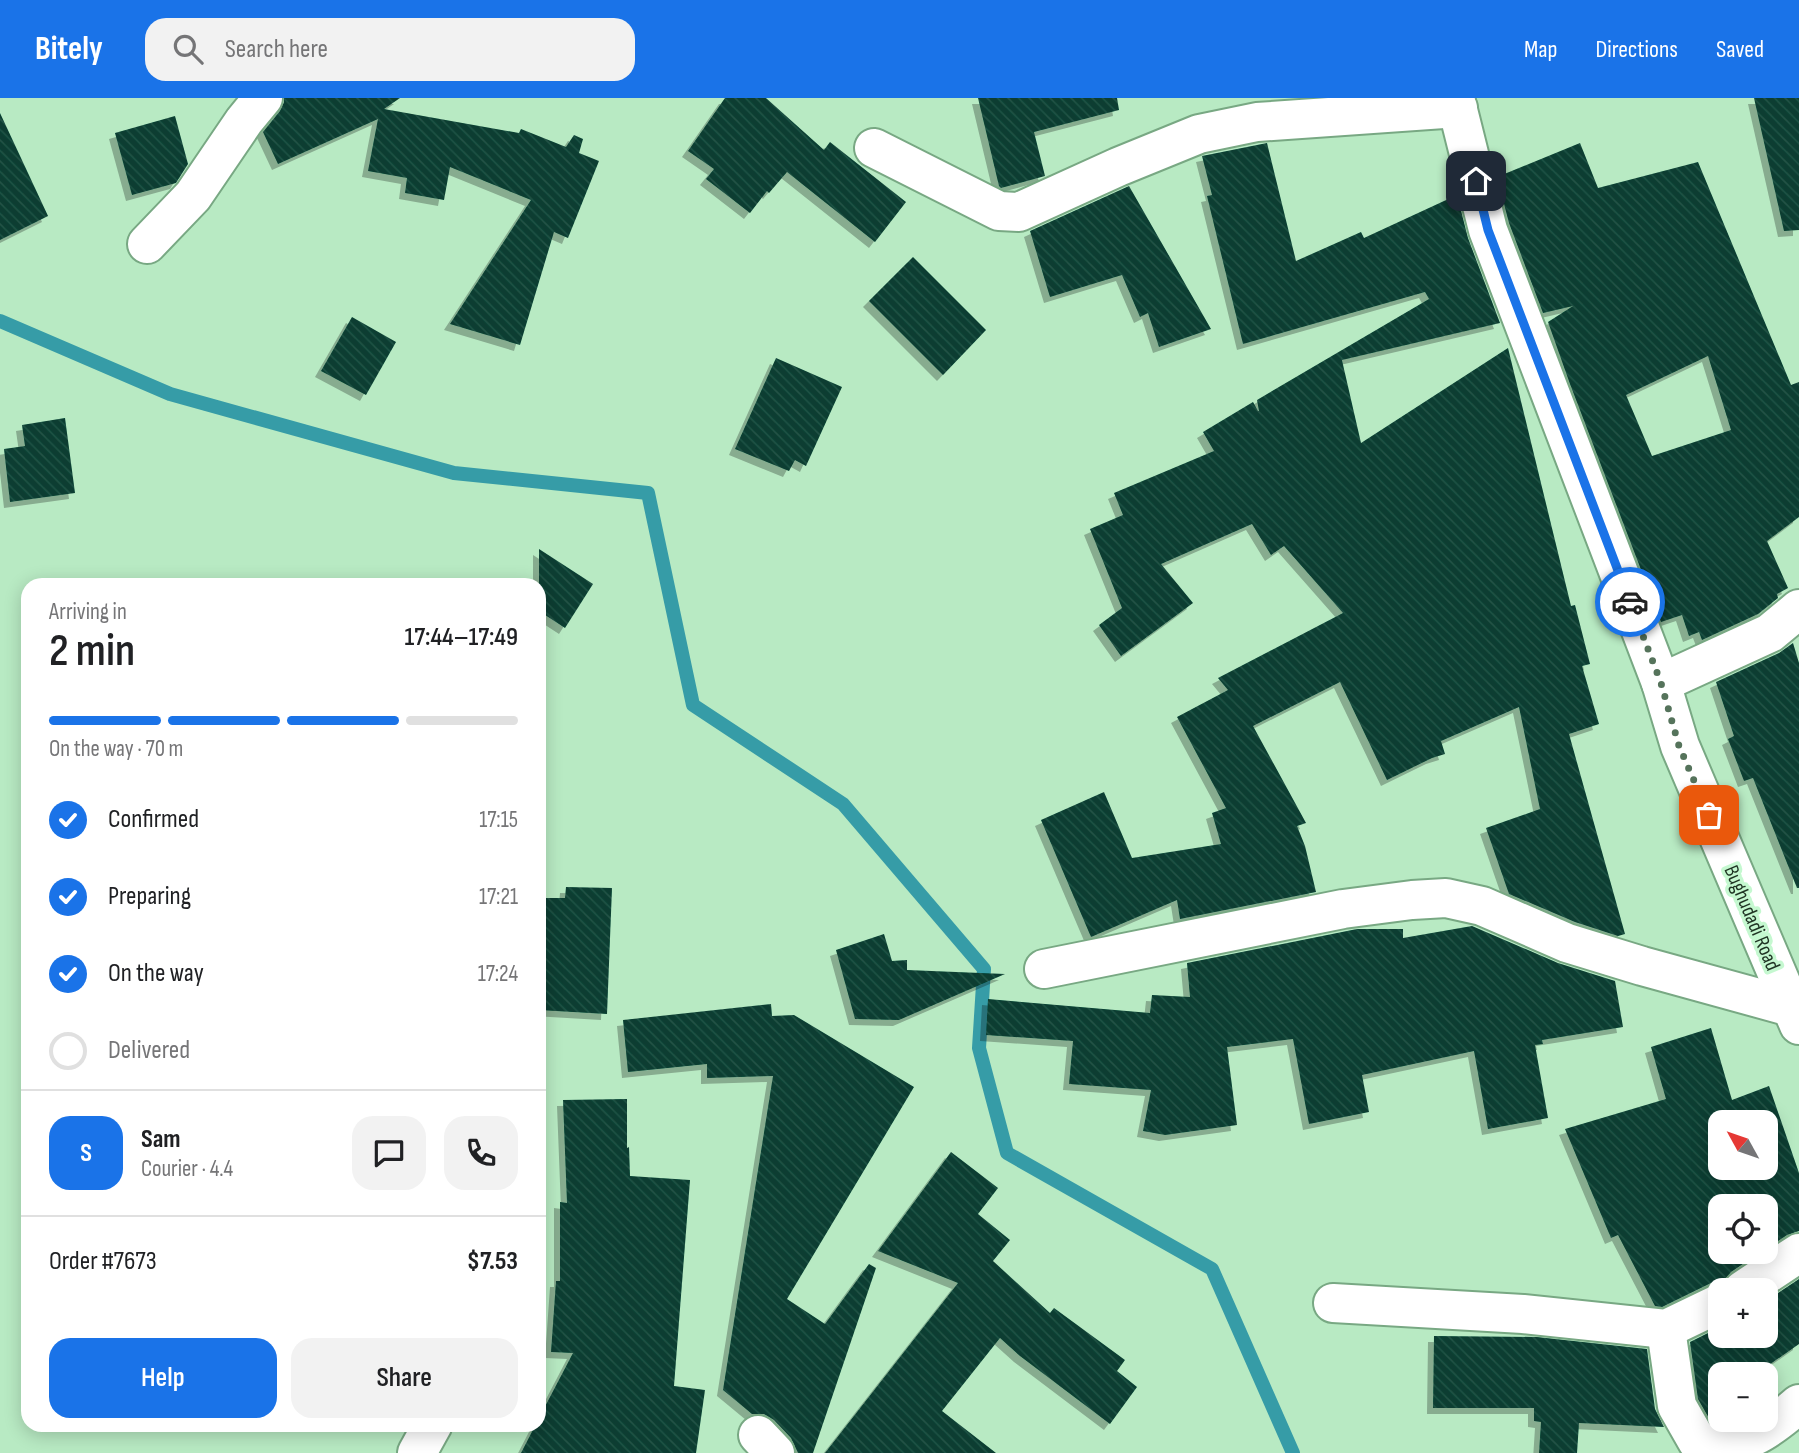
<!DOCTYPE html>
<html lang="en">
<head>
<meta charset="utf-8">
<style>
	:root { --surface:#fff; --page:#f2f2f2; --text:#202124; --muted:#757577; --line:#e0e0e0; --accent:#1a73e8 }
	body { margin:0; font-family:"Sofia Sans Condensed",sans-serif; background:var(--page); color:var(--text); height:100vh; display:flex; flex-direction:column; font-size:26px; white-space:nowrap }
	* { box-sizing:border-box; margin:0 }
	p { font-size:23px; color:var(--muted) }
	.icon { flex:none; width:38px; height:38px; fill:none; stroke:currentColor; stroke-width:2; stroke-linecap:round; stroke-linejoin:round }
	.map { position:relative; flex:1; overflow:hidden }
	.panel { position:absolute; left:21px; top:480px; width:525px; height:854px; display:flex; flex-direction:column; background:var(--surface); border-radius:21px; box-shadow:0 4px 18px #0003 }
	.panel>* { flex:none }
	.needle { width:46px; rotate:310deg }
	.controls { position:absolute; left:1708px; top:1012px; display:grid; gap:14px }
	.controls a { display:grid; place-items:center; width:70px; height:70px; border-radius:14px; background:var(--surface); box-shadow:0 4px 18px #0003; font-size:35px }
	.pin { position:absolute; display:grid; place-items:center; width:60px; height:60px; color:#fff; margin:-30px; border-radius:14px; box-shadow:0 4px 10px #0006 }
	.courier { position:absolute; display:grid; place-items:center; width:70px; height:70px; margin:-35px; border:5px solid #1a73e8; border-radius:50%; background:#fff; color:#222; box-shadow:0 2px 9px #0007 }
	.headline em { font-style:normal; font-weight:600 }
	.headline div { display:flex; flex-direction:column-reverse }
	.headline { display:flex; align-items:center; justify-content:space-between; height:119px; padding:0 28px }
	h1 { font-size:46px; font-weight:600; line-height:52px }
	.bar { display:grid; grid-template-columns:repeat(4,1fr); gap:10px 7px; align-content:center; height:84px; padding:0 28px }
	.bar i { height:9px; border-radius:5px; background:var(--line) }
	.bar .active { background:var(--accent) }
	.bar p { grid-column:span 4 }
	.line { display:flex; align-items:center; gap:18px; padding:0 28px; border-top:2px solid var(--line) }
	.line div { flex:1 }
	.round { display:grid; place-items:center; flex:none; width:74px; height:74px; border-radius:21px; background:var(--page) }
	ol { padding:0 28px; list-style:none }
	li { display:flex; align-items:center; gap:21px; height:77px }
	li p { margin-inline-start:auto }
	li .icon { padding:7px; border-radius:50%; background:var(--accent); color:#fff; stroke-width:4 }
	li:last-child { color:var(--muted) }
	li i { width:38px; height:38px; border:4px solid var(--line); border-radius:50% }
	.primary-button { display:flex; gap:14px; margin-top:auto; padding:14px 28px }
	.primary-button a { flex:1; height:80px; border-radius:21px; background:var(--accent); color:#fff; font-size:28px; font-weight:600; line-height:80px; text-align:center }
	.primary-button a+a { background:var(--page); color:var(--text) }
	header { display:flex; align-items:center; gap:42px; box-sizing:border-box; height:98px; padding:0 35px; background:var(--accent); color:#fff }
	header strong { font-size:33px }
	nav { display:flex; gap:38px; margin-inline-start:auto; font-size:24px }
	.search { width:490px; height:63px; background:var(--page); display:flex; align-items:center; gap:18px; box-sizing:border-box; padding:0 24px; border-radius:21px; color:var(--muted); font-size:26px }
	.map>svg:first-child { display:block }
</style>
</head>
<body>
<header>
<strong>Bitely</strong>
<div class="search"><svg class="icon" aria-label="search" viewBox="0 0 24 24"><circle cx="10" cy="10" r="6"/><path d="M15 15l6 6"/></svg>Search here</div>
<nav><a>Map</a><a>Directions</a><a>Saved</a></nav>
</header>
<div class="map">
<svg width="1799" height="1355" viewBox="0 0 1799 1355">
	<defs>
		<pattern id="building-back-hatch" width="6" height="6" patternUnits="userSpaceOnUse" patternTransform="scale(1.75)"><rect width="6" height="6" fill="#073e30"/><path d="M-1 5l2 2M0 0l6 6M5-1l2 2" fill="none" stroke="#225245"/></pattern>
		<filter id="shadow"><feDropShadow dx="-6" dy="6" stdDeviation="0" flood-color="#0004"/></filter>
	</defs>
	<rect width="100%" height="100%" fill="#b8eac3"/>
	<g fill="none" stroke-linecap="round" stroke-linejoin="round">
		<polyline stroke="#369ca7" stroke-width="14" points="0,223 170,296 454,375 648,395 693,607 843,706 984,871 979,950 1007,1055 1212,1171 1293,1355"/>
	</g>
	<g fill="url(#building-back-hatch)" fill-rule="evenodd" filter="url(#shadow)">
		<polygon points="284,0 400,0 384,11 519,35 521,31 566,49 574,37 583,41 579,55 599,63 568,140 554,134 520,247 450,226 531,102 450,69 444,102 405,95 407,80 368,73 378,21 278,66 263,34 280,13 284,4"/>
		<polygon points="725,0 766,0 824,52 830,44 906,104 875,144 787,74 769,95 767,93 750,115 706,81 714,71 688,53"/>
		<polygon points="978,0 1117,0 1119,12 1034,34 1045,78 1001,90 999,88"/>
		<polygon points="1754,0 1799,0 1799,132 1784,133"/>
		<polygon points="0,15 48,118 0,142"/>
		<polygon points="175,18 188,66 176,85 132,97 115,35"/>
		<polygon points="1267,45 1296,163 1361,134 1364,140 1457,97 1468,140 1500,225 1342,262 1341,258 1361,345 1508,250 1571,508 1575,507 1590,566 1582,568 1599,626 1569,636 1625,836 1618,838 1575,824 1509,796 1486,730 1540,711 1519,609 1441,643 1445,656 1432,660 1387,682 1340,584 1253,628 1306,725 1297,728 1305,748 1316,794 1180,821 1177,802 1091,839 1041,722 1104,694 1132,760 1221,746 1212,715 1226,710 1177,619 1228,592 1218,580 1343,515 1284,448 1271,457 1252,426 1161,466 1193,505 1121,558 1099,527 1122,510 1090,431 1123,417 1114,395 1214,353 1203,334 1253,304 1258,313 1259,313 1257,302 1429,201 1425,194 1243,246 1207,98 1212,97 1202,58"/>
		<path d="M1580,45L1598,90L1698,64L1791,287L1799,284V419L1767,443L1788,490L1777,496L1778,500L1758,516L1702,542L1699,534L1689,538L1682,517L1661,524L1570,286L1548,224L1573,208L1543,215L1509,125L1497,79ZM1708,258L1731,332L1652,358L1626,297Z"/>
		<polygon points="1129,88 1211,231 1159,249 1148,215 1140,219 1122,177 1050,199 1030,133"/>
		<polygon points="913,159 986,232 943,277 869,203"/>
		<polygon points="352,219 396,244 366,297 321,273"/>
		<polygon points="776,260 842,289 806,368 795,362 789,373 735,351"/>
		<polygon points="65,320 75,395 10,404 4,351 25,348 22,327"/>
		<polygon points="539,451 593,486 565,530 539,513"/>
		<polygon points="1793,545 1799,565 1799,790 1797,790 1753,680 1744,683 1728,641 1734,638 1716,584 1779,555"/>
		<polygon points="566,789 612,790 607,916 539,912 541,800 565,800"/>
		<polygon points="1472,828 1558,865 1615,883 1623,929 1542,942 1543,946 1535,947 1548,1020 1488,1031 1474,953 1362,977 1369,1014 1309,1026 1293,941 1227,949 1237,1027 1165,1037 1143,1033 1151,992 1069,986 1073,943 986,937 988,901 1150,915 1152,897 1190,899 1187,865 1357,831 1403,831 1403,840"/>
		<polygon points="884,836 892,863 907,862 907,872 1005,876 899,922 855,921 836,852"/>
		<polygon points="771,906 772,918 794,917 914,989 787,1201 825,1226 869,1166 876,1170 813,1355 798,1355 791,1340 774,1322 764,1316 752,1316 723,1292 773,978 707,980 707,966 628,974 623,922"/>
		<path d="M1711,930L1732,1002L1769,988L1799,1075V1133L1787,1137L1766,1151V1108H1720V1153H1762L1731,1174L1723,1184L1711,1185L1662,1209L1655,1208L1618,1137L1611,1140L1565,1031L1666,1001L1651,949ZM1720,1024H1766V1069H1720Z"/>
		<polygon points="627,1001 627,1050 629,1049 630,1078 690,1082 674,1288 705,1292 696,1355 521,1355 536,1326 539,1326 539,1320 573,1255 551,1254 556,1183 560,1183 560,1104 567,1105 563,1002"/>
		<polygon points="951,1054 998,1090 978,1116 1010,1142 993,1163 1050,1215 1054,1210 1125,1262 1117,1273 1137,1289 1110,1326 1020,1258 1000,1240 942,1313 996,1355 825,1355 958,1185 878,1153"/>
		<polygon points="1799,1181 1799,1246 1756,1276 1720,1276 1720,1318 1710,1322 1698,1301 1690,1244 1720,1229 1720,1237 1766,1237 1766,1203"/>
		<polygon points="1434,1238 1537,1239 1647,1251 1655,1311 1664,1329 1579,1325 1577,1355 1539,1355 1541,1324 1534,1323 1534,1310 1433,1310"/>
	</g>
	<g fill="none" stroke-linecap="round" stroke-linejoin="round">
		<defs>
			<g id="street">
				<polyline points="1455,0 1488,132 1661,585 1680,648 1799,927"/>
				<polyline points="874,50 999,113 1019,114 1118,69 1199,36 1257,24 1458,10"/>
				<polyline points="147,146 193,98 244,23 263,0"/>
				<polyline points="1661,585 1770,535 1799,511"/>
				<polyline points="1044,871 1343,811 1412,802 1446,800 1482,808 1567,845 1642,868 1791,909"/>
				<polyline points="1743,1192 1799,1155"/>
				<polyline points="1333,1205 1523,1216 1666,1231 1720,1205"/>
				<path d="M1666,1231L1677,1308L1697,1343C1705,1344 1713,1347 1720,1347C1750,1347 1777,1325 1799,1306"/>
				<polyline points="758,1337 775,1355"/>
				<polyline points="417,1355 433,1326"/>
			</g>
		</defs>
		<use href="#street" stroke="#78a883" stroke-width="42"/>
		<use href="#street" stroke="#fff" stroke-width="38"/>
	</g>
	<g fill="none" stroke-linecap="round" stroke-linejoin="round">
		<polyline stroke="#55735b" stroke-width="7" stroke-dasharray="0 12.6" points="1630,504 1661,585 1679,648 1709,717"/>
		<polyline stroke="#1a73e8" stroke-width="9" points="1476,83 1488,132 1630,504"/>
	</g>
	<g text-anchor="middle" dominant-baseline="central" stroke-width="7" stroke-linejoin="round" paint-order="stroke">
		<g font-size="21" fill="#1f3323" stroke="#c5f8d0">
			<text transform="translate(1752 820) rotate(67)">Bughudadi Road</text>
		</g>
	</g>
</svg>
<div class="controls">
<a><svg class="needle" viewBox="-14 -14 28 28"><path d="M0-13l5 13h-10z" fill="#e53935"/><path d="M0 13l5-13h-10z" fill="#757577"/></svg></a>
<a><svg class="icon" aria-label="locate" viewBox="0 0 24 24"><circle cx="12" cy="12" r="6"/><path d="M12 2v4M12 18v4M2 12h4M18 12h4"/></svg></a>
<a>+</a>
<a>−</a>
</div>
<div class="pin" style="left:1709px;top:717px;background:#ea580c"><svg class="icon" aria-label="bag" viewBox="0 0 24 24"><path d="M5 8h14l-1 12H6zM9 8a3 3 0 0 1 6 0"/></svg></div>
<div class="pin" style="left:1476px;top:83px;background:#1f2937"><svg class="icon" aria-label="home" viewBox="0 0 24 24"><path d="M3 11l9-7 9 7M6 9v11h12V9"/></svg></div>
<div class="courier" style="left:1630px;top:504px"><svg class="icon" aria-label="car" viewBox="0 0 24 24"><path d="M5 17H2v-5l4-1 3-4h7l3 4 3 1v5h-3M9 17h6M6 11h13"/><circle cx="7" cy="17" r="2"/><circle cx="17" cy="17" r="2"/></svg></div>
<section class="panel">
<div class="headline"><div><h1>2 min</h1><p>Arriving in</p></div><em>17:44–17:49</em></div>
<div class="bar"><i class="active"></i><i class="active"></i><i class="active"></i><i></i><p>On the way · 70 m</p></div>
<ol>
<li><svg class="icon" aria-label="check" viewBox="0 0 24 24"><path d="M5 12l5 5 9-10"/></svg>Confirmed<p>17:15</p></li>
<li><svg class="icon" aria-label="check" viewBox="0 0 24 24"><path d="M5 12l5 5 9-10"/></svg>Preparing<p>17:21</p></li>
<li><svg class="icon" aria-label="check" viewBox="0 0 24 24"><path d="M5 12l5 5 9-10"/></svg>On the way<p>17:24</p></li>
<li><i></i>Delivered</li>
</ol>
<div class="line" style="height:126px"><b class="round" style="background:var(--accent);color:#fff">S</b><div><b>Sam</b><p>Courier · 4.4</p></div><a class="round"><svg class="icon" aria-label="chat" viewBox="0 0 24 24"><path d="M4 5h16v11H9l-5 4z"/></svg></a><a class="round"><svg class="icon" aria-label="phone" viewBox="0 0 24 24"><path d="M5 4h4l2 5-3 2q2 4 5 5l2-3 5 2v4C11 20 4 13 5 4z"/></svg></a></div>
<div class="line" style="height:91px"><div>Order #7673</div><b>$7.53</b></div>
<div class="primary-button"><a>Help</a><a>Share</a></div>
</section>
</div>
</body>
</html>
